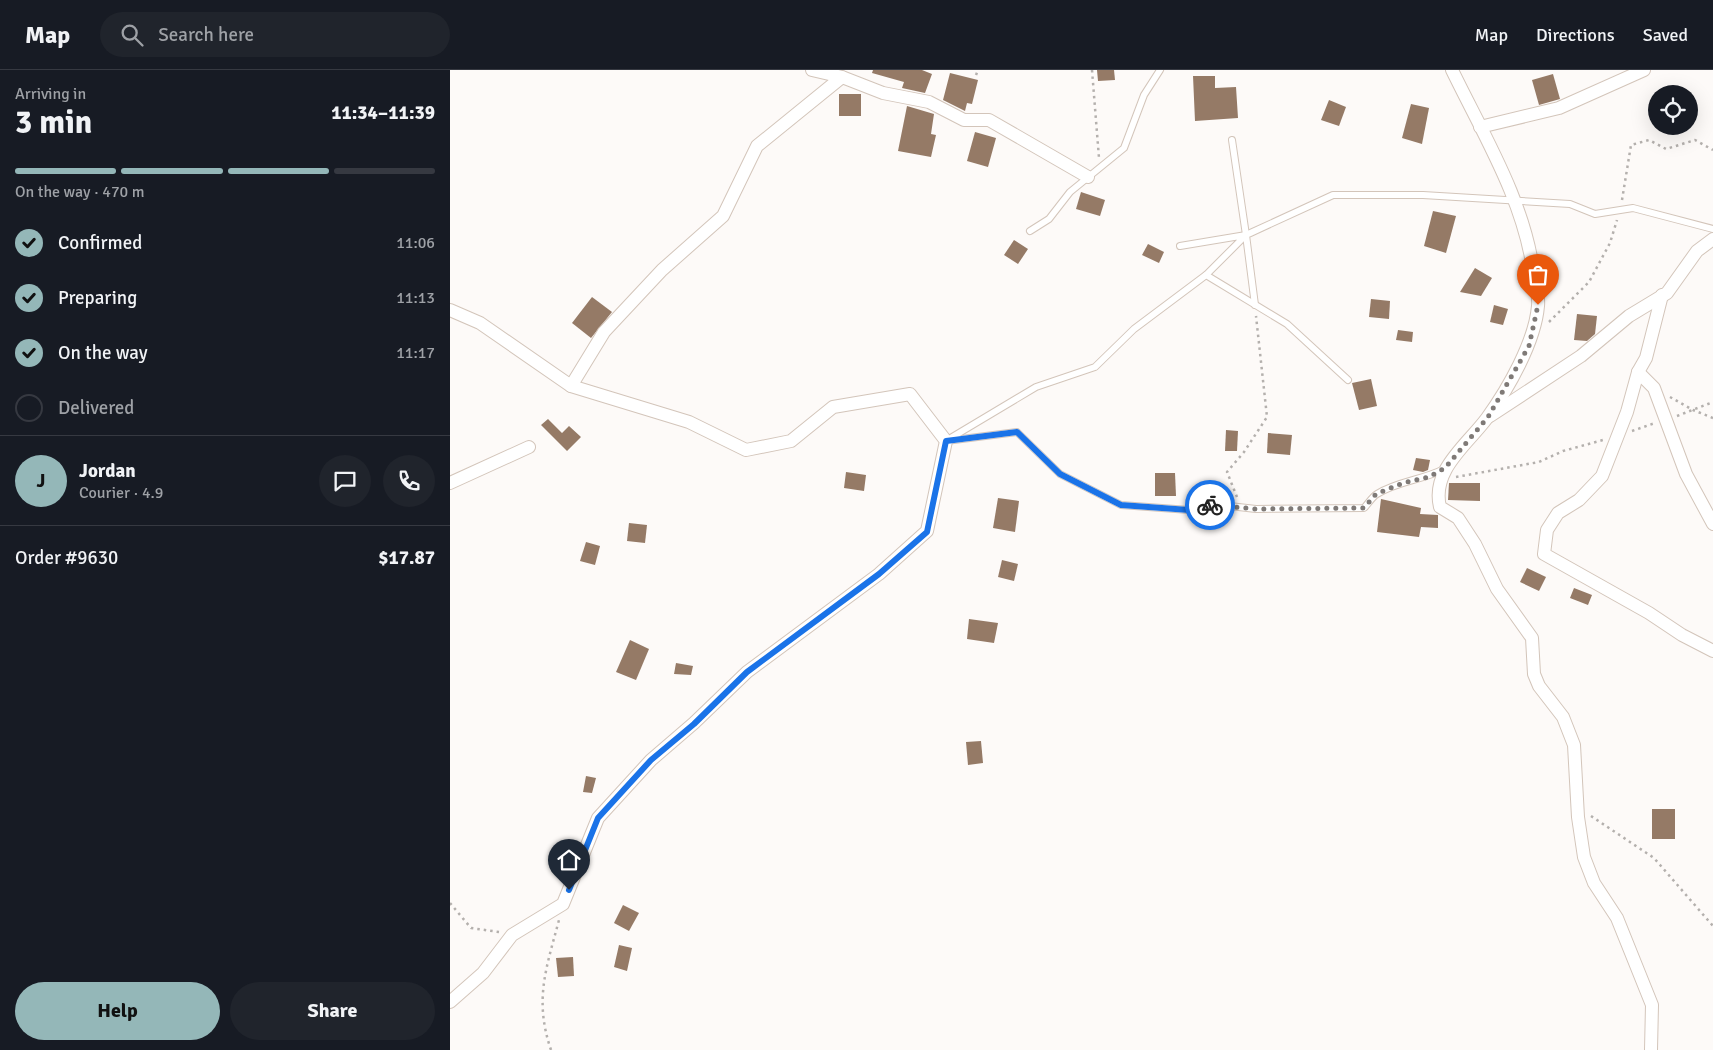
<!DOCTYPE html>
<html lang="en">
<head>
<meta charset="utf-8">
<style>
	:root { --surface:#171b24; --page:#20242c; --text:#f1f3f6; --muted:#9ea1a6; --line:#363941; --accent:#94b7b8 }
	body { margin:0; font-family:Signika,sans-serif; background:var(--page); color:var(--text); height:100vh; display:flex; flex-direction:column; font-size:19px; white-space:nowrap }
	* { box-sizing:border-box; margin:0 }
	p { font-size:16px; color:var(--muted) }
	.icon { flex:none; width:28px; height:28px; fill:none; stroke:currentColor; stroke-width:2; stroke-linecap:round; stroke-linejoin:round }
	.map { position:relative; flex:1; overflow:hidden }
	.sheet { display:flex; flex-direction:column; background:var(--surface); width:450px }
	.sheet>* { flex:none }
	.fabs { position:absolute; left:1198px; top:15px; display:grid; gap:10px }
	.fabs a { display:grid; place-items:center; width:50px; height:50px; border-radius:50%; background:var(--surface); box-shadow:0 5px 20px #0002; font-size:25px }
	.pin { position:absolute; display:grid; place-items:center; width:42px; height:42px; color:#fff; margin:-51px -21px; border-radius:50% 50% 50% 0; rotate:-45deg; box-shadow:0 0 5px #0007 }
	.pin .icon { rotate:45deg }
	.courier { position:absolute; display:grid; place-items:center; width:50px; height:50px; margin:-25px; border:4px solid #1a73e8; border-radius:50%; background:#fff; color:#222; box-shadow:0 1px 6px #0007 }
	.head em { font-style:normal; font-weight:700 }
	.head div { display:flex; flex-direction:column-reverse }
	.head { display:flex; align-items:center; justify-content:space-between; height:85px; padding:0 15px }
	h1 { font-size:32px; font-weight:700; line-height:38px }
	.bar { display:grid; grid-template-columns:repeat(4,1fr); gap:8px 5px; align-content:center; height:60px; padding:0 15px }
	.bar i { height:6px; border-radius:4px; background:var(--line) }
	.bar .selected { background:var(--accent) }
	.bar p { grid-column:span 4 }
	.line { display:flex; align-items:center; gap:12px; padding:0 15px; border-top:1px solid var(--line) }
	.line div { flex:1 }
	.round { display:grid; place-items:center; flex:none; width:52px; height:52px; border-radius:26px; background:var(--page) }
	ol { padding:0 15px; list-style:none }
	li { display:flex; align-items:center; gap:15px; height:55px }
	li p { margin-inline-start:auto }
	li .icon { padding:5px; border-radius:50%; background:var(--accent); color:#111; stroke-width:4 }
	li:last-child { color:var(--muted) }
	li i { width:28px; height:28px; border:2px solid var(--line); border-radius:50% }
	.button { display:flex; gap:10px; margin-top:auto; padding:10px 15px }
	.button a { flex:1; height:58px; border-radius:30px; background:var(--accent); color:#111; font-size:20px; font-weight:700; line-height:58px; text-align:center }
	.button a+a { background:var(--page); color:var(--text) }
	header { display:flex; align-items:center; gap:30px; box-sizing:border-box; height:70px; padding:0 25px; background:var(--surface); border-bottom:1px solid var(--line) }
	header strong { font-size:24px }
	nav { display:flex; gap:28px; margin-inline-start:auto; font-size:18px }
	.search { width:350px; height:45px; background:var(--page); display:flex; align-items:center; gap:12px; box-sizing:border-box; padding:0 18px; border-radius:28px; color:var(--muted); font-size:19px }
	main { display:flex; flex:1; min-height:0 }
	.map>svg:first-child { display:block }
</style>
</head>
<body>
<header>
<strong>Map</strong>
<div class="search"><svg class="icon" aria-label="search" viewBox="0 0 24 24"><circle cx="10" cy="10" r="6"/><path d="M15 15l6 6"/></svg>Search here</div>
<nav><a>Map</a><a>Directions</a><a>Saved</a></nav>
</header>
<main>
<section class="sheet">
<div class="head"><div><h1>3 min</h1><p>Arriving in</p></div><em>11:34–11:39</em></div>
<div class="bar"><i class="selected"></i><i class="selected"></i><i class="selected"></i><i></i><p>On the way · 470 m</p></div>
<ol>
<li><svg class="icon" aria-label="check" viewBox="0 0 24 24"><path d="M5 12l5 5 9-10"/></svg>Confirmed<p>11:06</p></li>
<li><svg class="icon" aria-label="check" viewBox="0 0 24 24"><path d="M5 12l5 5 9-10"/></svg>Preparing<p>11:13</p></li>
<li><svg class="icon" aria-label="check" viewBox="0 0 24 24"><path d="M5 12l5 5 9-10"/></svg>On the way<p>11:17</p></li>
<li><i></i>Delivered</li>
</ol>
<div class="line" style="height:90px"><b class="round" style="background:var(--accent);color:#111">J</b><div><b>Jordan</b><p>Courier · 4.9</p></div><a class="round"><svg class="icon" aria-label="chat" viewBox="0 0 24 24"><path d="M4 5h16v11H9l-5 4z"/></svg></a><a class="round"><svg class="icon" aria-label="phone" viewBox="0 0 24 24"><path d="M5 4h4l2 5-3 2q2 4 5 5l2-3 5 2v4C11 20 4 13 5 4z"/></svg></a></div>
<div class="line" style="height:65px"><div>Order #9630</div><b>$17.87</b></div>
<div class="button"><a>Help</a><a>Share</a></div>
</section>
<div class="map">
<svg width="1263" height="980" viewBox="0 0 1263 980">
	<rect width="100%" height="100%" fill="#fdfaf8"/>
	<g fill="#957a66">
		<polygon points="423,0 472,0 482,4 475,23 452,18 454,12 422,3"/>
		<polygon points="647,0 664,0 665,10 648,11"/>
		<polygon points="500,3 528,10 522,34 517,33 515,41 493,30"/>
		<polygon points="1103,4 1110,29 1089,35 1082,10"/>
		<polygon points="743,6 765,6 765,18 786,17 788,48 745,51"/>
		<rect x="389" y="24" width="22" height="22"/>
		<polygon points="879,30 896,37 889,56 871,50"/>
		<polygon points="961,34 979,38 972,74 952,68"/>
		<polygon points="457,36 484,44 481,64 486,65 481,87 448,81"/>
		<polygon points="525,62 546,68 538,97 517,91"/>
		<polygon points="631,122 655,130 650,146 626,139"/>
		<polygon points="983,141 1006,146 996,183 974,176"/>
		<polygon points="564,170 578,179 568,194 554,185"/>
		<polygon points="698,174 714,182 709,193 692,185"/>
		<polygon points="1025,198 1042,208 1031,226 1010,222"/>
		<polygon points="142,227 162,242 141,268 122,253"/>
		<polygon points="921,229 940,231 939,249 919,247"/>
		<polygon points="1044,235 1058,239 1053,255 1040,252"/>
		<polygon points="1127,244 1147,246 1145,264 1137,271 1124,270"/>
		<polygon points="948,260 963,262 962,272 946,270"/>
		<polygon points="921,309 927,336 909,340 902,313"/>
		<polygon points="98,349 112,363 119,356 131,367 117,381 91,355"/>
		<polygon points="776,360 788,361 787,381 775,381"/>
		<polygon points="818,363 842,365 840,385 817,383"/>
		<polygon points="966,388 980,390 978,400 973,402 963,400"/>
		<polygon points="396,402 416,405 414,421 394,418"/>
		<polygon points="705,403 725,403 726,426 705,426"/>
		<polygon points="999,413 1030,413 1030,431 998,430"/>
		<polygon points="548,428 569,431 565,462 543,458"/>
		<polygon points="931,429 971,438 970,444 988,445 988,458 971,457 969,467 927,462"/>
		<polygon points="179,453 197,455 195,473 177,471"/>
		<polygon points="136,472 150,476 145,495 130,491"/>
		<polygon points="552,490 568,494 564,511 548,507"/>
		<polygon points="1077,498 1096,507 1089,521 1070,512"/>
		<polygon points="1124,518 1142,525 1138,535 1120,528"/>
		<polygon points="519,549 548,553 544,573 517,569"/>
		<polygon points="180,570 199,579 186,610 166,602"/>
		<polygon points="226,593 243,596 241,605 224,604"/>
		<polygon points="531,671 533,693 518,695 516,672"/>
		<polygon points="136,706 146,708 142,723 133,722"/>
		<rect x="1202" y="739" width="23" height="30"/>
		<polygon points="173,835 189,843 179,861 164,853"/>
		<polygon points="169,875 182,878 177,901 164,897"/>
		<polygon points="123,887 124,906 108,907 106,888"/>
	</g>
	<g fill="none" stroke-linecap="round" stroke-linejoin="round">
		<defs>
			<g id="service">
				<polyline points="782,70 796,165"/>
				<polyline points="580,161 599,149 620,122 674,78 694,25 710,0"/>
				<polyline points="730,176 796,165 756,205"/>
				<polyline points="805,235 796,165 883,125 973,125 1120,134 1145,144 1183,138 1263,159"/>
				<polyline points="499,369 586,317 645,297 684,259 756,205 837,254 898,310"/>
				<path d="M496,371L567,362L610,404L671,435L739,440L762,434L806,439L914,438C918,434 922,427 927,424C948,411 973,410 994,399"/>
			</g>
			<g id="minor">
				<path d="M1002,0C1034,66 1075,132 1084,206C1086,215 1089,226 1088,236C1085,272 1058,319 1037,348C1017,375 981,400 990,437L1008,448L1025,474L1047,519L1082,568L1084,604L1089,616L1113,647L1124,675L1128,747L1134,787L1144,813L1167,848L1202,935L1201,980"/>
				<polyline points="392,7 433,23 479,32 514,50 539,50 638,107"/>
				<polyline points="1030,57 1109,38 1194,0"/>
				<polyline points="1212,225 1196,288 1188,302 1177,342 1152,406 1129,430 1108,443 1097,460 1094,484 1199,543 1232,565 1263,581"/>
				<polyline points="0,240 30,253 121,316 239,352 296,380 341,371 383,337 460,324 496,371 477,461 429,504 297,602 244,653 201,690 148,748 113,834 62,865 33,903 0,932"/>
				<polyline points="1188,302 1204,318 1236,404 1263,454"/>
				<polyline points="121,316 154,262 212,200 273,146 307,76 392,7 362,0"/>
				<polyline points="1040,346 1131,286 1179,246 1217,223 1247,181 1263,169"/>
				<polyline points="0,413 79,377"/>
			</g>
		</defs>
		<use href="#service" stroke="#d3c5ba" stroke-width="8"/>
		<use href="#minor" stroke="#d3c5ba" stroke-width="14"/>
		<g stroke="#b4b0ad" stroke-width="2.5" stroke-dasharray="2.5 4" stroke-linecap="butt">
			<polyline points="642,0 649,88"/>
			<polyline points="526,5 528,0"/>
			<polyline points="1172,130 1181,75 1199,70 1216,79 1245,70 1263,80"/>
			<polyline points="1099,252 1139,212 1160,173 1167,150"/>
			<polyline points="1220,327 1243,340 1263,348"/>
			<polyline points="1227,346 1263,332"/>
			<polyline points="1182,361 1205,353"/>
			<polyline points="1006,407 1089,392 1113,381 1153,370"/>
			<polyline points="787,427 777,402 794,382 817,347 806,246"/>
			<polyline points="1141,746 1204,788 1263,856"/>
			<polyline points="0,833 21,858 49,862"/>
			<path d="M101,980C84,930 96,899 109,850"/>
		</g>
		<use href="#service" stroke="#fff" stroke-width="6"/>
		<use href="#minor" stroke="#fff" stroke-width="12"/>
	</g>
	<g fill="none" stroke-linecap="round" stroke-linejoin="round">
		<polyline stroke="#7f7a77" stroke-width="5" stroke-dasharray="0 9" points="760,435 806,439 914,438 926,424 953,413 979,407 995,398 1038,347 1079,276 1088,235"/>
		<polyline stroke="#1a73e8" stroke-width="6" points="119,820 148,748 201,690 244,654 297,602 429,504 477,462 496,371 567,362 610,404 671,435 739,440 760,435"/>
	</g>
</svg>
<div class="fabs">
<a><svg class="icon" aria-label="locate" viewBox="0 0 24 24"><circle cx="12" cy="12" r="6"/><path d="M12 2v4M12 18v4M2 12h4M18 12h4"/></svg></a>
</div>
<div class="pin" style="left:1088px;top:235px;background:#ea580c"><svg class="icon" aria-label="bag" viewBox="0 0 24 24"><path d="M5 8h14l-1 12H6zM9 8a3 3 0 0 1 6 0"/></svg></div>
<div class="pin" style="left:119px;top:820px;background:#1f2937"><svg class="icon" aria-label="home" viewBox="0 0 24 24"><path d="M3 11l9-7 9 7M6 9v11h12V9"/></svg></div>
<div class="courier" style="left:760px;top:435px"><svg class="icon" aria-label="bike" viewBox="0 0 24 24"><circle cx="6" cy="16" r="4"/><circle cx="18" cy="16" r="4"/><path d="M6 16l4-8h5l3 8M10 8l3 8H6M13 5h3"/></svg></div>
</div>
</main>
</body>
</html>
